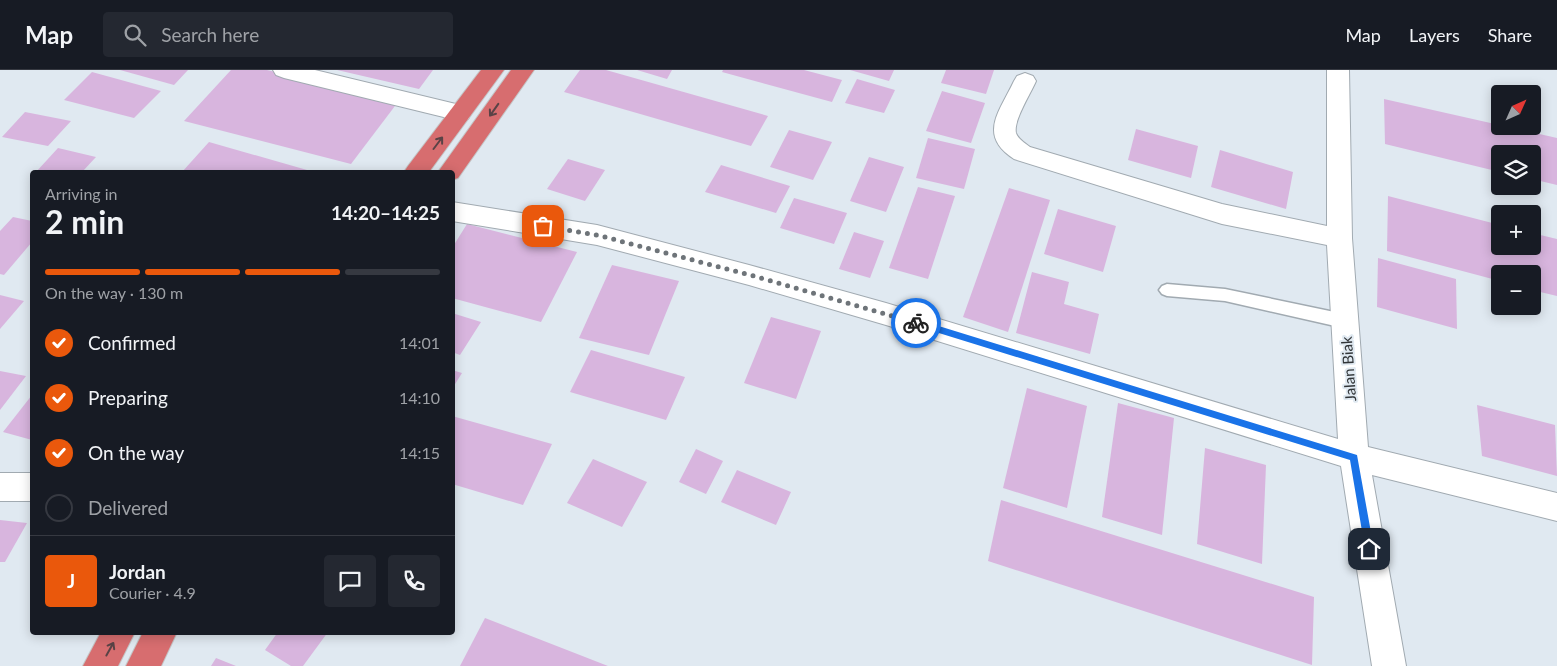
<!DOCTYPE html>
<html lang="en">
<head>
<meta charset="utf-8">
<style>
	:root { --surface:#171b24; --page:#242831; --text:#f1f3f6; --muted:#9ea1a6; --line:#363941; --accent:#ea580c }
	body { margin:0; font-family:Lato,sans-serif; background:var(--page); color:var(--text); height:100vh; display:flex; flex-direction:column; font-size:19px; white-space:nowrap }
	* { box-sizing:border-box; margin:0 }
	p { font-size:16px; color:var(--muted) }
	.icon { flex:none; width:28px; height:28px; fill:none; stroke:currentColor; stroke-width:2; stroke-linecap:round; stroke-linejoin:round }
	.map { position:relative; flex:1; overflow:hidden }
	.panel { position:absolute; left:30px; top:100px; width:425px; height:465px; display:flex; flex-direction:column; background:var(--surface); border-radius:5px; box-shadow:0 2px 12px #0003 }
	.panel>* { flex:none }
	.needle { width:32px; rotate:45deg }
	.tools { position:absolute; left:1491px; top:15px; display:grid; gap:10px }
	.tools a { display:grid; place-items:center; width:50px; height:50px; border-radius:5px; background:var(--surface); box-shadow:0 2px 12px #0003; font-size:25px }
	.pin { position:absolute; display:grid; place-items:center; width:42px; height:42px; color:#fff; margin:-21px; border-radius:10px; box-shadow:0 2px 8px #0006 }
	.courier { position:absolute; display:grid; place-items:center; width:50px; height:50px; margin:-25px; border:4px solid #1a73e8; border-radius:50%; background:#fff; color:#222; box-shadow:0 1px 6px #0007 }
	.head em { font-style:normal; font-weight:700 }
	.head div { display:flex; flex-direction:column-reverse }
	.head { display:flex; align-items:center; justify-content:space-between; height:85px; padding:0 15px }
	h1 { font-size:32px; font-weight:700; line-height:38px }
	.bar { display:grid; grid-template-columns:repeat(4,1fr); gap:8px 5px; align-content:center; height:60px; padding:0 15px }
	.bar i { height:6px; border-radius:4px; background:var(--line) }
	.bar .on { background:var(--accent) }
	.bar p { grid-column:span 4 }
	.line { display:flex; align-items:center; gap:12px; padding:0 15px; border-top:1px solid var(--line) }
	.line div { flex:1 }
	.round { display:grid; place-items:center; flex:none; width:52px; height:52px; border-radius:5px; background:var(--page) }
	ol { padding:0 15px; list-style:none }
	li { display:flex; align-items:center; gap:15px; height:55px }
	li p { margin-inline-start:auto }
	li .icon { padding:5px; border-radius:50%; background:var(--accent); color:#fff; stroke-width:4 }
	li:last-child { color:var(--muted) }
	li i { width:28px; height:28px; border:2px solid var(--line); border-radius:50% }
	header { display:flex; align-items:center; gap:30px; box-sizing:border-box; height:70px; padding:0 25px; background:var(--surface); border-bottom:1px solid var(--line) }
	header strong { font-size:24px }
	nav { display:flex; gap:28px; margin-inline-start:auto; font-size:18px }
	.search { width:350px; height:45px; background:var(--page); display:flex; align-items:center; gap:12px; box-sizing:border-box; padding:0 18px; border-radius:5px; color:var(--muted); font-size:19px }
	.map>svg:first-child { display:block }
</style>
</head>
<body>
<header>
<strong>Map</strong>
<div class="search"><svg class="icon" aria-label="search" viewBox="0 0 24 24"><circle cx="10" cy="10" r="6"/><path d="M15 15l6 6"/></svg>Search here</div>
<nav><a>Map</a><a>Layers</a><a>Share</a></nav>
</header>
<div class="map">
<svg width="1557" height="596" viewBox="0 0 1557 596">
	<rect width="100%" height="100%" fill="#e0e9f1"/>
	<g fill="#d8b5de">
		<polygon points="120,0 188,0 174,15"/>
		<polygon points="231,0 267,0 398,32 351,94 184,51"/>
		<polygon points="337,0 433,0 419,19"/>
		<polygon points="580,0 606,0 768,46 751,76 564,22"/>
		<polygon points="637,0 672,0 667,9"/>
		<polygon points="723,0 804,0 842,10 832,32 722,2"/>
		<polygon points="850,0 894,0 889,11"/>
		<polygon points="946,0 994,0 986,24 941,13"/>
		<polygon points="92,2 161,21 134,48 64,30"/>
		<polygon points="857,9 895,20 884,43 845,33"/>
		<polygon points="942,21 985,33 971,73 926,61"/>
		<polygon points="1384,29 1557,68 1557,115 1532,109 1532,84 1500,84 1500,102 1385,74"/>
		<polygon points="25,42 71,51 48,76 2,67"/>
		<polygon points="1136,59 1198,76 1191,108 1128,90"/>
		<polygon points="789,60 832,72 813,110 770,97"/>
		<polygon points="928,68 975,79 964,119 916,108"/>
		<polygon points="209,72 314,102 182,102"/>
		<polygon points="58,78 96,87 82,102 36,102"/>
		<polygon points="1220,80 1293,102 1286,139 1211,117"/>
		<polygon points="869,87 904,97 886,142 850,131"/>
		<polygon points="568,89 605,100 585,131 547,119"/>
		<polygon points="721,95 790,116 776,143 705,122"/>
		<polygon points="918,117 955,126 928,209 889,198"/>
		<polygon points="1009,118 1050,130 1008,262 963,247"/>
		<polygon points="1388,126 1500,155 1500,176 1532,176 1532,163 1557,169 1557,226 1532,220 1532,204 1500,204 1500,211 1387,181"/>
		<polygon points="794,128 847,143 834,174 780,158"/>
		<polygon points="1058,139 1116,156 1103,202 1044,184"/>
		<polygon points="13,147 32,151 32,172 4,205 0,204 0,161"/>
		<polygon points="467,154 577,182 541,252 452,228 452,178"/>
		<polygon points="854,162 884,171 870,208 839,199"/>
		<polygon points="1378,188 1456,209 1457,259 1377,237"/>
		<polygon points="612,195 679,211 649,285 579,268"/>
		<polygon points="1032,202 1069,212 1064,234 1099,244 1090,284 1016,263"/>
		<polygon points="0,225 24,231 0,259"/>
		<polygon points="452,243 481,252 460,285 452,282"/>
		<polygon points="771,247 821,261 796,329 744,313"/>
		<polygon points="591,280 685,307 666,350 570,322"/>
		<polygon points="452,300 462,303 452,319"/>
		<polygon points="0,301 26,306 0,340"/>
		<polygon points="1027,318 1087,336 1067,438 1003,418"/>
		<polygon points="32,325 32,370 3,362"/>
		<polygon points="1118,333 1174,348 1162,465 1102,447"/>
		<polygon points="1477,335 1555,355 1557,406 1482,386"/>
		<polygon points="452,346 552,374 523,435 452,414"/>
		<polygon points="1205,378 1266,395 1262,494 1197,474"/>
		<polygon points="696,379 723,391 706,424 679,412"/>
		<polygon points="593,389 647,412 622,457 567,433"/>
		<polygon points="737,400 791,422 776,455 721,432"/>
		<polygon points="1001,430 1314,527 1312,595 988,491"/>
		<polygon points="0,450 27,453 5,492 0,492"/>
		<polygon points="485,548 608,596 460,596"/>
		<polygon points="278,562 328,562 303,596 291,596 265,580"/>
		<polygon points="216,588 236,596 211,596"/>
	</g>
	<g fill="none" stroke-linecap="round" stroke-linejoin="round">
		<defs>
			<polygon id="lane" points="1167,214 1225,219 1344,244 1350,246 1352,251 1350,256 1344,258 1225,231 1167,226 1162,224 1159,220 1162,216"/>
			<g id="street">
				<polygon points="273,0 315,0 460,35 468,37 471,43 468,49 460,51 284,8 276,5"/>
				<path d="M1327,0H1349L1352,168L1368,377L1557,423V451L1372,405L1406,596H1372L1341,396L886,255L749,215L597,175L452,151V132L597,155L749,195L886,233L1338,369L1327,175L1222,154L1014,89C977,65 1000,41 1014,11L1017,6L1025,3L1033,6L1036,11C1031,23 1013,51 1016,63C1018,69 1025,73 1030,77L1222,134L1327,156Z"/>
				<rect x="0" y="403" width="32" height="28"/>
			</g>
			<g id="highway">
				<polygon points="481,0 504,0 429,102 404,102 408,96"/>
				<polygon points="511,0 534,0 458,108 452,110 452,102 438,102"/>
				<polygon points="101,562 135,562 118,596 83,596"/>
				<polygon points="143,562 177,562 161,596 126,596"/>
			</g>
		</defs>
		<use href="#lane" stroke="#a1aab1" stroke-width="3"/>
		<use href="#street" stroke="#a1aab1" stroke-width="2"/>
		<use href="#highway" stroke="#c5c6c7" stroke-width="2"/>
		<use href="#lane" fill="#fff" fill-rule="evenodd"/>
		<use href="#street" fill="#fff" fill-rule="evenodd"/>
		<use href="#highway" fill="#d76d6f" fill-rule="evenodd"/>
	</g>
	<defs><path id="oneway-shaft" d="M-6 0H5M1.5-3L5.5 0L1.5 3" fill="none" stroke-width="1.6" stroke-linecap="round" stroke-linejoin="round" transform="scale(1.25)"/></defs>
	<g stroke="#5a4346">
		<use href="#oneway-shaft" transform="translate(494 40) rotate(125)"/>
		<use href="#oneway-shaft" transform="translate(438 73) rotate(-53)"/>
		<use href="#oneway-shaft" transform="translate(110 579) rotate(-61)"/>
	</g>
	<polygon fill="#1a73e8" points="916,249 1357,385 1374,479 1373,482 1369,483 1365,479 1350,390 913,255 913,250"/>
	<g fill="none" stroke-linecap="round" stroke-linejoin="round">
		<polyline stroke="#6e7479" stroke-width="5" stroke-dasharray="0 9" points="543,156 597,165 750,205 916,253"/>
	</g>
	<g text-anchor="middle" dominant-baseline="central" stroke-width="4" stroke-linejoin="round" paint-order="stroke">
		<g font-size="15" fill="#313538" stroke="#e0e9f1">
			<text transform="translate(1348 299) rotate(-94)">Jalan Biak</text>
		</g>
	</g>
</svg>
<div class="tools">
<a><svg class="needle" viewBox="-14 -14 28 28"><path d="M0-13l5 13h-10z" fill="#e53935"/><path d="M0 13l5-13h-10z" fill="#9ea1a6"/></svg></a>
<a><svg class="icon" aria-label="layers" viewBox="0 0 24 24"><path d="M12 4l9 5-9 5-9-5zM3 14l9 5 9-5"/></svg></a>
<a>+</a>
<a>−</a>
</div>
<div class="pin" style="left:543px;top:156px;background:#ea580c"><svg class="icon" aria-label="bag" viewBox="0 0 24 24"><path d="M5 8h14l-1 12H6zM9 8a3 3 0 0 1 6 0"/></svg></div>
<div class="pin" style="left:1369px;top:479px;background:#1f2937"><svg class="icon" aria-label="home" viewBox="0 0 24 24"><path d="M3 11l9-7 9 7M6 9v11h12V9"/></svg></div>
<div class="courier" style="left:916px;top:253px"><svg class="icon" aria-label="bike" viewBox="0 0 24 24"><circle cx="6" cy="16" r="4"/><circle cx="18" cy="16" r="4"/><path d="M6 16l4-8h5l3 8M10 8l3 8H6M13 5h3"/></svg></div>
<section class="panel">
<div class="head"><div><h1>2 min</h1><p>Arriving in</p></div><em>14:20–14:25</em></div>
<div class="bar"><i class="on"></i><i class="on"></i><i class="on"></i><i></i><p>On the way · 130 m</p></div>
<ol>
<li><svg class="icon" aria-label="check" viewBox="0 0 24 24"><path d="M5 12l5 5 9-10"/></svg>Confirmed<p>14:01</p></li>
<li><svg class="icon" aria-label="check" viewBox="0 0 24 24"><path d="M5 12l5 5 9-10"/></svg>Preparing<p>14:10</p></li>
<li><svg class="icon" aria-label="check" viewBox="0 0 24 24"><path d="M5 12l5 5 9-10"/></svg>On the way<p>14:15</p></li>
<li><i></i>Delivered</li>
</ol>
<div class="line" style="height:90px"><b class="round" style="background:var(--accent);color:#fff">J</b><div><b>Jordan</b><p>Courier · 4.9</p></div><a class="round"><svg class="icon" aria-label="chat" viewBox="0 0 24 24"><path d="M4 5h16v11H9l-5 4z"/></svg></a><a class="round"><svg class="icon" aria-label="phone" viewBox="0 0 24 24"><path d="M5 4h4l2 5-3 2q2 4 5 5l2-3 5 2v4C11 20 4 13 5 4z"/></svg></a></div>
</section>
</div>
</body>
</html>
